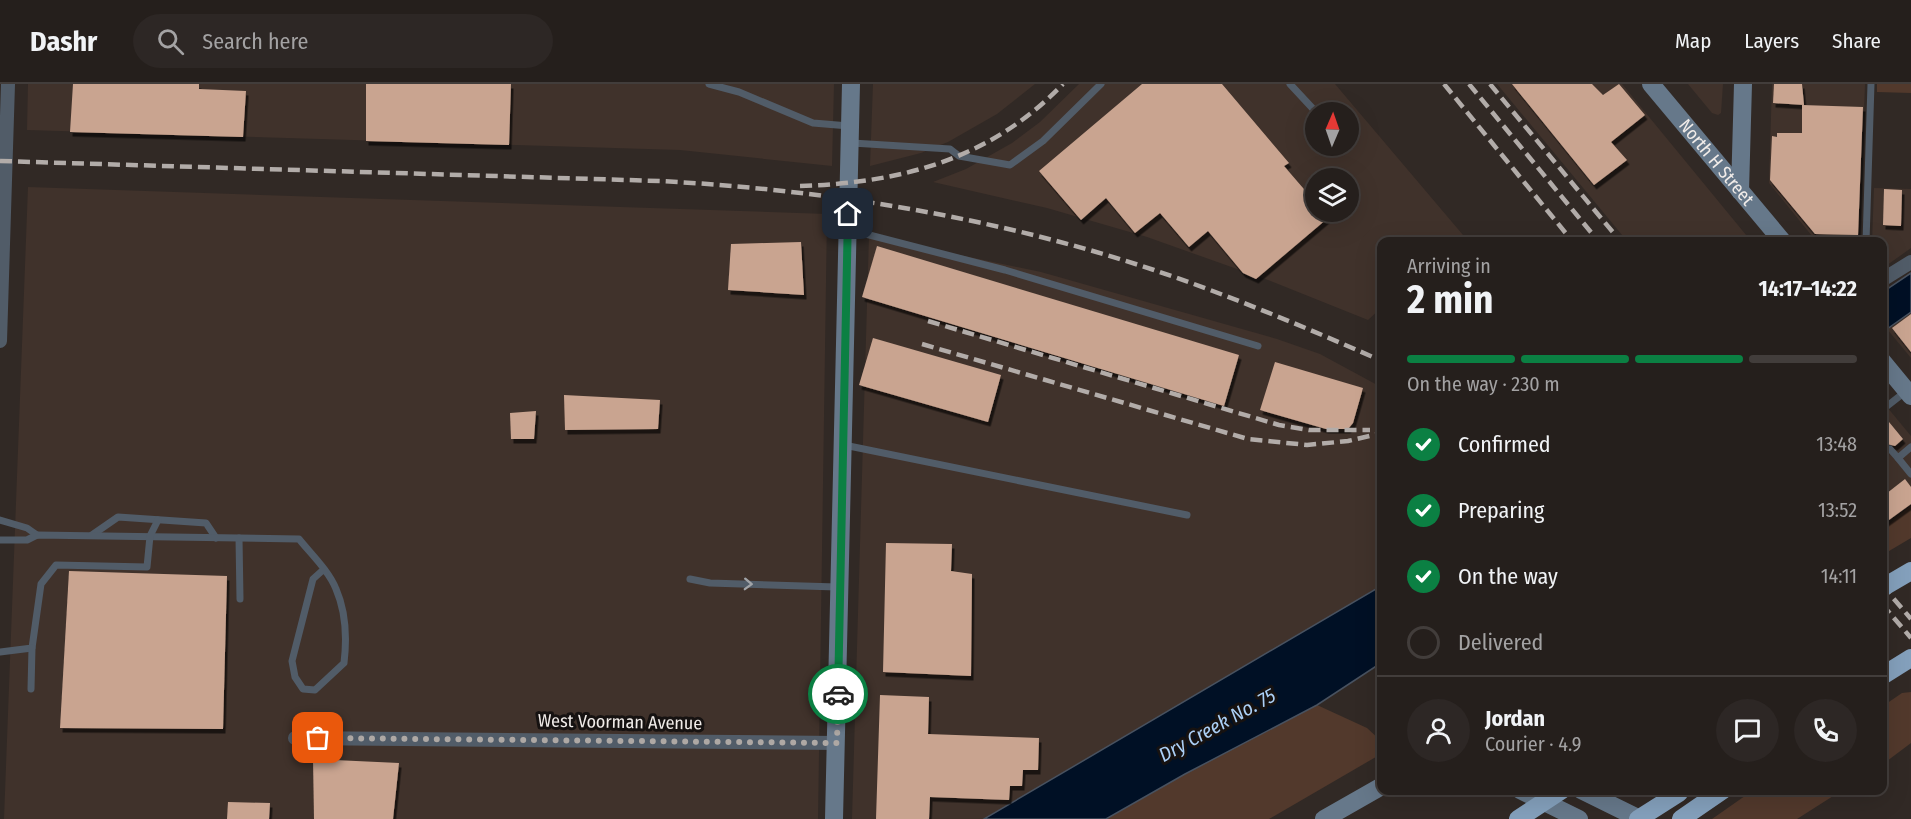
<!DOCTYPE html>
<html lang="en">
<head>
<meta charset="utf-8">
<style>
	:root { --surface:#251f1c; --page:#2d2725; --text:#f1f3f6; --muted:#a3a2a3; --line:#423d3b; --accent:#0b8043 }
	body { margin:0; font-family:"Fira Sans Condensed",sans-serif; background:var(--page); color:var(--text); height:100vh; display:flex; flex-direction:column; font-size:22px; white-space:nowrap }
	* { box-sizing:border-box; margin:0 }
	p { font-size:20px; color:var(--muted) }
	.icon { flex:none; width:33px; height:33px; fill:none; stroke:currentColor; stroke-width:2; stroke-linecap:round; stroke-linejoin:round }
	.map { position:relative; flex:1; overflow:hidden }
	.panel { position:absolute; left:1377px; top:153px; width:510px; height:558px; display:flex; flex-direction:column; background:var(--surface); border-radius:12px; box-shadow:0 6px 24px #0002,0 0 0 2px var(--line) }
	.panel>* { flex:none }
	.needle { width:39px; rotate:2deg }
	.buttons { position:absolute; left:1305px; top:18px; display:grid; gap:12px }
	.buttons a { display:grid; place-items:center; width:54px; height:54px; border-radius:50%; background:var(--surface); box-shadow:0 6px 24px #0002,0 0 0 2px var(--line); font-size:30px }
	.pin { position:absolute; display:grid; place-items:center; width:51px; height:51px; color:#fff; margin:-26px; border-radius:12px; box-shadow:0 3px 9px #0006 }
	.courier { position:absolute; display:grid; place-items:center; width:60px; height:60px; margin:-30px; border:4px solid #0b8043; border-radius:50%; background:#fff; color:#222; box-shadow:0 2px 8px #0007 }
	.head em { font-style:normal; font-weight:700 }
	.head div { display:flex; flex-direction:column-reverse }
	.head { display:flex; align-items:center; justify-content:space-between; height:102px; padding:0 30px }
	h1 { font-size:39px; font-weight:700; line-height:45px }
	.bar { display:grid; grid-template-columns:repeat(4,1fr); gap:9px 6px; align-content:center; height:72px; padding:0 30px }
	.bar i { height:8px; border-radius:4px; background:var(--line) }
	.bar .active { background:var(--accent) }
	.bar p { grid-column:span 4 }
	.line { display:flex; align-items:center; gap:15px; padding:0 30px; border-top:2px solid var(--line) }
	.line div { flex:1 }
	.round { display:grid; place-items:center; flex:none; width:63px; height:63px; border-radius:32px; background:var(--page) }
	ol { padding:0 30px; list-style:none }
	li { display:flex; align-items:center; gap:18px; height:66px }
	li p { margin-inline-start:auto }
	li .icon { padding:6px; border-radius:50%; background:var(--accent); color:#fff; stroke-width:4 }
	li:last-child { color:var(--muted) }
	li i { width:33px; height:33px; border:3px solid var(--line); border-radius:50% }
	header { display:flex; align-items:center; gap:36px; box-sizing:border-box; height:84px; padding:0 30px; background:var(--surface); border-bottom:2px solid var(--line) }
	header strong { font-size:28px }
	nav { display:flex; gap:33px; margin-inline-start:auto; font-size:21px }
	.search { width:420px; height:54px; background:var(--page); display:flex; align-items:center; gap:15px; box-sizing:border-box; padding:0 21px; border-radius:33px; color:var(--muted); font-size:22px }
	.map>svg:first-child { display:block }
</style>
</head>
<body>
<header>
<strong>Dashr</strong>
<div class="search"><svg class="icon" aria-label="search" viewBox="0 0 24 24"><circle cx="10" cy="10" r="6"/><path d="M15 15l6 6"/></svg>Search here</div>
<nav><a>Map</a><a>Layers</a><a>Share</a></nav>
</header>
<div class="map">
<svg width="1911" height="735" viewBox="0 0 1911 735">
	<defs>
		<filter id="shadow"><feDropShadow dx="2.5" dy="4.5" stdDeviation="0" flood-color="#0009"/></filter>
	</defs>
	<rect width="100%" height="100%" fill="#312925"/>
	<g fill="#40322b" fill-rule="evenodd">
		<polygon points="28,0 834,0 832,82 680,66 27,46"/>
		<polygon points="873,0 1035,0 997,30 948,58 921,69 870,82"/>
		<path d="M1079,0H1335L1463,151L1456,157L1382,158L1381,224L1368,236L1268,196L1147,153L1047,124L933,98L966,85L1012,59L1040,38ZM1316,28H1348V62H1316ZM1316,94H1348V128H1316Z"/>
		<polygon points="1497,0 1622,0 1751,157 1627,157"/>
		<polygon points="1688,0 1723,0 1721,29 1718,31 1712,29"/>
		<polygon points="1772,0 1865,0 1859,157 1816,157 1769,99"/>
		<polygon points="28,103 827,130 818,735 4,735"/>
		<polygon points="1874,104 1911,105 1911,164 1883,184 1882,158 1872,158"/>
		<polygon points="869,152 1041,188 1277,255 1320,270 1381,303 1381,502 984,735 852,735"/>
		<polygon points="1911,228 1911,274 1887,245"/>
		<polygon points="1882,317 1911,352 1911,421 1883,445"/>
	</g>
	<g fill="#52392c">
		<polygon points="1877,0 1911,0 1911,9 1877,8"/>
		<polygon points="1911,421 1911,454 1884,470 1883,445"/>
		<polygon points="1911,608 1911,659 1883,680 1883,622 1902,609"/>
		<polygon points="1317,621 1367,644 1380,656 1381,670 1269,735 1106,735 1185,690"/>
		<polygon points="1752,707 1752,706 1841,707 1797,735 1712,735"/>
	</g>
	<g fill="#001025" stroke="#485260" stroke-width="1.5">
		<polygon points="1911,189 1911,228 1887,245 1883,239 1883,208"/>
		<polygon points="1381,502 1381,579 1317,621 1185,690 1106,735 984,735"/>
	</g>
	<g fill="#c9a490" filter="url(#shadow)">
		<polygon points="73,0 199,0 199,5 246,7 243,53 70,48"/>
		<polygon points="366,0 511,0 509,61 366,57"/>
		<polygon points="1142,0 1222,0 1289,79 1284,82 1316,119 1316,128 1323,128 1328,134 1256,195 1243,189 1208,147 1189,163 1160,129 1135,149 1106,114 1081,136 1039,87"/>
		<polygon points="1512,0 1592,0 1603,11 1619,0 1645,31 1611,58 1627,76 1594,101"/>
		<polygon points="1774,0 1802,0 1804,21 1773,19"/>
		<polygon points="1802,21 1863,23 1858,151 1815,150 1770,96 1772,52 1777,53 1777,49 1802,49"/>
		<polygon points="1884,105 1902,106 1901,142 1883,141"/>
		<polygon points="801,158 804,211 728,206 731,160"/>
		<polygon points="877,162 1239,271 1224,322 862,213"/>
		<polygon points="1911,230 1911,268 1892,244"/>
		<polygon points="873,254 1001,291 988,338 859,301"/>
		<polygon points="1275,278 1363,304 1353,339 1348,345 1326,345 1260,326"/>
		<polygon points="564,311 660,316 658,345 565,346"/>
		<polygon points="536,327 534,355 511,355 510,329"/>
		<polygon points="1889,338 1903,355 1895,362 1887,360 1886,369 1882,372 1882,343"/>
		<polygon points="1905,395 1911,403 1911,420 1882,441 1882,413"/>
		<polygon points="886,459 952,460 951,487 972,490 971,592 883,588"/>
		<polygon points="69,487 227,492 223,645 60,644"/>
		<polygon points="880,611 929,613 928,650 1039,654 1038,686 1023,686 1022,702 1010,702 1009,716 930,713 929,735 876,735"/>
		<polygon points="313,675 399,679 393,735 314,735"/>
		<polygon points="228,718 270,719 269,735 227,735"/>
	</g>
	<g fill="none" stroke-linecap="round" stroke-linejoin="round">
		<g stroke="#515c68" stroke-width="7">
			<polyline points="709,0 739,8 813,39 849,42"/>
			<polyline points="1290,0 1316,28"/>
			<polyline points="852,59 950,65 959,72 1010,81 1043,57 1101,0"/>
			<polyline points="850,146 1005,186 1258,262"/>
			<polyline points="1866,158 1871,0"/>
			<polyline points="1882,326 1905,308"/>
			<polyline points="844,361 1187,431"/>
			<polyline points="1890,365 1898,374 1911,363"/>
			<polyline points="1898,374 1911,390"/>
			<polyline points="0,436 27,444 37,451"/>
			<polyline points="92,451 118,433 206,439 216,454"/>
			<polyline points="239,454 240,515"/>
			<path d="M0,456H27L37,451L299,455C311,470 329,487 336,505C346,528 347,554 344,579L315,606L303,605L295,593L292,577L313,495L323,486"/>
			<polyline points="690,495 710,499 837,503"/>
			<polyline points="0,568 32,564 41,500 56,481 147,483 150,452 158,436"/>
			<polyline points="31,605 32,564"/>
		</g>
		<g stroke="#515c68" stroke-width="14">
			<polyline points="1882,196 1911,178"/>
			<polyline points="0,257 8,0"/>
			<polyline points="295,654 837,659"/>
		</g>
		<g stroke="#66788a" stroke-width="18">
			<path id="s1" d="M1651,0L1783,158"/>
			<polyline points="1740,107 1743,0"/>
			<polyline points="1882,277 1911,312"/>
			<polyline points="1520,706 1579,735"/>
			<polyline points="1581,706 1640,735"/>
			<polyline points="834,735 851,0"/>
			<polyline points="1324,735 1382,702"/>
		</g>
		<g stroke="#84a0bc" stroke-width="18">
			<polyline points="1882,592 1911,574"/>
			<polyline points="1681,735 1723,706"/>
		</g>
		<g stroke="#b2aca9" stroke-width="4.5" stroke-dasharray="12 6" stroke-linecap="butt">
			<polyline points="1444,0 1573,158"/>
			<polyline points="1469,0 1599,158"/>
			<polyline points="1490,0 1621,158"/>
			<path d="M0,77L660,97C827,106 995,133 1154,186C1231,212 1307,244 1382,277"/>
			<path d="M800,102C901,99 991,75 1063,0"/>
			<polyline points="928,237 1279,341 1309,346 1370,346"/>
			<polyline points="922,260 1248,355 1307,361 1348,357 1382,349"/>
			<polyline points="1882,501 1911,535"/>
			<polyline points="1882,520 1911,554"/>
		</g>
		<g stroke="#84a0bc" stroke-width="18">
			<polyline points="1882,504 1911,487"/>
			<polyline points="1518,735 1562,706"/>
			<polyline points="1638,735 1679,709"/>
		</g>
	</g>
	<defs><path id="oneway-chevron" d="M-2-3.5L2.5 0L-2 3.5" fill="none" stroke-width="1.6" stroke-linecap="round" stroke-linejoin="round" transform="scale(1.5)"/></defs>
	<use stroke="#a1a4a8" href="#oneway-chevron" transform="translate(748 500) rotate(2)"/>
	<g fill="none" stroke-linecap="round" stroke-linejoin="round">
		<polyline stroke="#aea8a4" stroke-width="6" stroke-dasharray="0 10.8" points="318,654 837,659 838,610"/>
		<polyline stroke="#0b8043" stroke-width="8" points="838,610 848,130"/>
	</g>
	<g text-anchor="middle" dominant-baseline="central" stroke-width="6" stroke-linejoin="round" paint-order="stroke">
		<g font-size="18" fill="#f1ece9" stroke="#161211">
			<text stroke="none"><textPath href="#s1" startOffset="102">North H Street</textPath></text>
			<text transform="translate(620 638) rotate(1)">West Voorman Avenue</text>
		</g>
		<g font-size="20" font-style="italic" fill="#acd0f6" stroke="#161211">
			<text transform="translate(1217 641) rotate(-29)">Dry Creek No. 75</text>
		</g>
	</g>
</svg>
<div class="buttons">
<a><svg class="needle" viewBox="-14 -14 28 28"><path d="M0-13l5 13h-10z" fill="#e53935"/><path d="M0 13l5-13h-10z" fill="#a3a2a3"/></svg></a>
<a><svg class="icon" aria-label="layers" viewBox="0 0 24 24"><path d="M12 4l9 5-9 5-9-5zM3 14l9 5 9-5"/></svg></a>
</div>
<div class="pin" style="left:318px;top:654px;background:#ea580c"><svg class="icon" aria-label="bag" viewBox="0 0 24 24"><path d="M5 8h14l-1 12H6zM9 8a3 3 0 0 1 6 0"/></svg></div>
<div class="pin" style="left:848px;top:130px;background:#1f2937"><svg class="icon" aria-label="home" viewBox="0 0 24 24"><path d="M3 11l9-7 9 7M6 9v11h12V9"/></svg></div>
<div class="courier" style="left:838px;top:610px"><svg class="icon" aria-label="car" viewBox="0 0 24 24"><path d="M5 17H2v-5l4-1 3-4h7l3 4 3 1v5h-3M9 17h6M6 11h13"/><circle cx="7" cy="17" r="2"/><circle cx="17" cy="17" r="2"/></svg></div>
<section class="panel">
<div class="head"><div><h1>2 min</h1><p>Arriving in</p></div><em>14:17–14:22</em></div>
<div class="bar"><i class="active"></i><i class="active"></i><i class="active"></i><i></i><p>On the way · 230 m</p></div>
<ol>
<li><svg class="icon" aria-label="check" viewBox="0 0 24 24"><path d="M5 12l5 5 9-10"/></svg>Confirmed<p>13:48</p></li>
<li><svg class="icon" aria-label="check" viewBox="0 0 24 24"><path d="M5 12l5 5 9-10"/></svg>Preparing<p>13:52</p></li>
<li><svg class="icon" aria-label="check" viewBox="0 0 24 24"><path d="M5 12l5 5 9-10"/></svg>On the way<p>14:11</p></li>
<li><i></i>Delivered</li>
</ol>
<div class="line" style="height:108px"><a class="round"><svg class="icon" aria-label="person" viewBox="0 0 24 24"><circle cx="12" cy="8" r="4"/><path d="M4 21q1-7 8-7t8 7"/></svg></a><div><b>Jordan</b><p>Courier · 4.9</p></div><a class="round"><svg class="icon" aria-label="chat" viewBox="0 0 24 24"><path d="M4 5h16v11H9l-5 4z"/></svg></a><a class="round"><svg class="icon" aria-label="phone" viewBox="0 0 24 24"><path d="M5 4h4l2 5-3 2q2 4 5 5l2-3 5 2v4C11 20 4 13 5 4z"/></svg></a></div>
</section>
</div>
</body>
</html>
